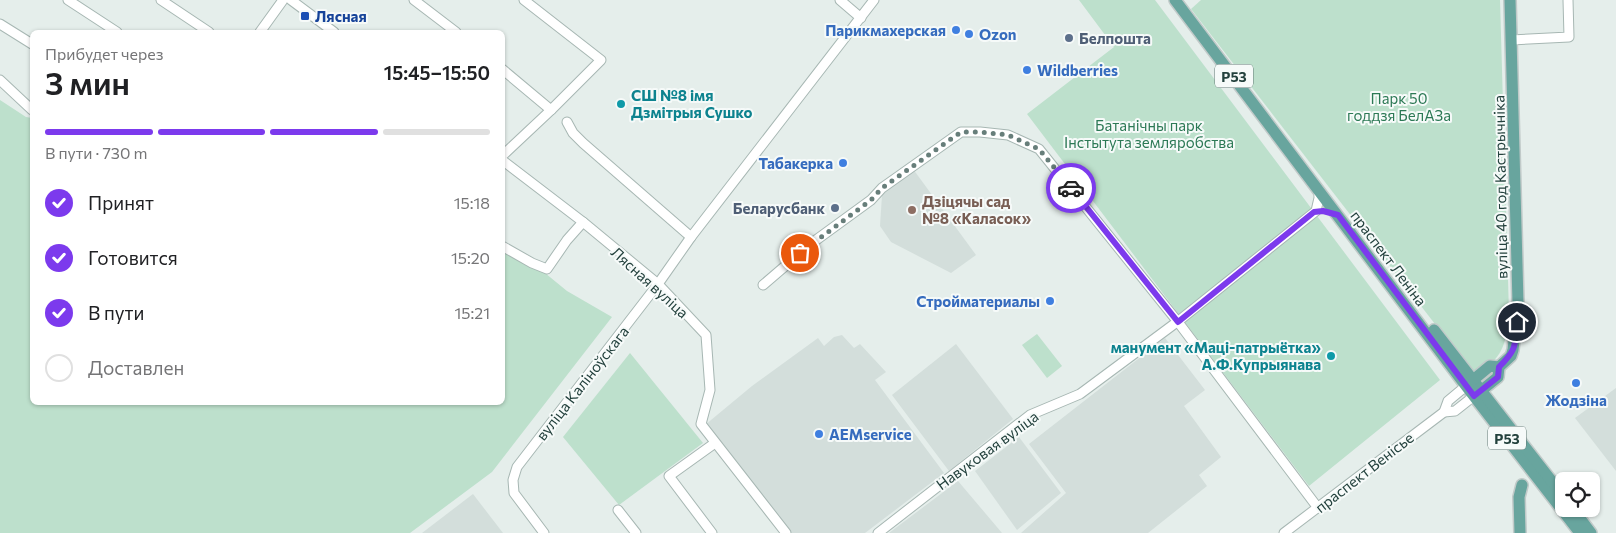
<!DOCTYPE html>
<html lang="ru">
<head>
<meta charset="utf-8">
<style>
	:root { --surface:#fff; --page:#f2f2f2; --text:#202124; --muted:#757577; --line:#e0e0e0; --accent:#7c3aed }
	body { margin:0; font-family:Commissioner,sans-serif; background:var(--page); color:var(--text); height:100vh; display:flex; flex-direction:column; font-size:19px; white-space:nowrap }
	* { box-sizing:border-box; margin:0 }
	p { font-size:16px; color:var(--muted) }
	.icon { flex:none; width:28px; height:28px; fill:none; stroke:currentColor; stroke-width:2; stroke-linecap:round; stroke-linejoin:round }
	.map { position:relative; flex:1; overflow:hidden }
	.side { position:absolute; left:30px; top:30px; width:475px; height:375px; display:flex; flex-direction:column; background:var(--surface); border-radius:8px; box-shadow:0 1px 4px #0004 }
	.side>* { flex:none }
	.fabs { position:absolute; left:1555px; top:472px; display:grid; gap:10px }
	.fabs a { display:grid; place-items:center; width:45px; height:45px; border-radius:8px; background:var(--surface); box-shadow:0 1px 4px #0004; font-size:25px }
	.pin { position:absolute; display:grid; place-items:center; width:42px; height:42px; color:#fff; margin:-21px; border:2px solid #fff; border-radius:50%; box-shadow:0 1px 5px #0007 }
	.courier { position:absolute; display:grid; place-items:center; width:50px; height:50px; margin:-25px; border:4px solid #7c3aed; border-radius:50%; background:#fff; color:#222; box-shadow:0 1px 6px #0007 }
	.headline em { font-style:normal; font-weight:600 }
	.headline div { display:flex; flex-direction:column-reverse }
	.headline { display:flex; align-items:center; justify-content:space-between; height:85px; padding:0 15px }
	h1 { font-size:32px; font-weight:600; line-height:38px }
	.bar { display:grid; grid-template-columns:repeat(4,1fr); gap:8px 5px; align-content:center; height:60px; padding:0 15px }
	.bar i { height:6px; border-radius:4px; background:var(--line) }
	.bar .selected { background:var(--accent) }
	.bar p { grid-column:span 4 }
	ol { padding:0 15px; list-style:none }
	li { display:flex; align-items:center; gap:15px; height:55px }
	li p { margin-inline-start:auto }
	li .icon { padding:5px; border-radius:50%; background:var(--accent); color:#fff; stroke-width:4 }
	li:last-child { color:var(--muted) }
	li i { width:28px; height:28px; border:2px solid var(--line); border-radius:50% }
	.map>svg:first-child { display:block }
</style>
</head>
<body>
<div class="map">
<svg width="1616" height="533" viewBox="0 0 1616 533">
	<rect width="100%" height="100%" fill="#e5eeeb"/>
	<g fill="#d3dedb">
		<polygon points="913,169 976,255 951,273 891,242 880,226 882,195"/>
		<polygon points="842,335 854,348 860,344 886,372 875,380 944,473 865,533 790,533 705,425 752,386 818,338 824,346 834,337"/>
		<polygon points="1165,338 1205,390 1184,406 1221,457 1199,475 1207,486 1148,533 1021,533 1066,493 1029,444"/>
		<polygon points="956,344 1013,419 949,471 892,395"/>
		<polygon points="1616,388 1616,471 1575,418"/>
		<polygon points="1019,437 1061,493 1017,530 975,471"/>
		<polygon points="958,481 1002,533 889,533"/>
		<polygon points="473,494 503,533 422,533"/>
	</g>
	<g fill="#bde0cc">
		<polygon points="1079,0 1155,0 1440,380 1309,486 1027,114 1114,47"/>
		<path d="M1201,0H1500L1509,314C1507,341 1502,363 1475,372L1469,368L1191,9Z"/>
		<polygon points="0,100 26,117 32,118 32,402 502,402 503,252 545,273 567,291 612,317 492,472 410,533 0,533"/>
		<polygon points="1037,334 1062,366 1047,378 1022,345"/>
		<polygon points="630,353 703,443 619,505 563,437"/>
	</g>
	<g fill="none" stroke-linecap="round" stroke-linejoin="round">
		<defs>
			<g id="minor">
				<polyline points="68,0 117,32"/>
				<polyline points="161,0 209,32"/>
				<polyline points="291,0 334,32"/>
				<polyline points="414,0 456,32"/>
				<polyline points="840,0 861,18"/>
				<polyline points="0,24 32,44"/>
				<polyline points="260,32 283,0"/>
				<polyline points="1511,40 1569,37 1568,0"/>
				<polyline points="502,69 551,110"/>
				<polyline points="0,80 32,110"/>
				<polyline points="567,122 573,133 583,143 691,237"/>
				<polyline points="502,156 551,110 601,60 524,0"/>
				<polyline points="502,160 583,222 658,284 706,335 710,390 701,424 786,533"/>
				<polyline points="502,246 532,263 547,269 567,240 583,222"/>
				<polyline points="763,285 812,243 871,200 882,188 961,132 980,132 1008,135 1039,149 1178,322 1318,508"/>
				<polyline points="1444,412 1455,411 1474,396"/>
				<polyline points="618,510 636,533"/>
				<polyline points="544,533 514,493 513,480 517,467 658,284 691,237 874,0"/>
				<polyline points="712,533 669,476 715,443"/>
				<polyline points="878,533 1030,415 1080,394 1181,319 1316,211 1319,198 1319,190"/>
				<polyline points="1284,533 1444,412 1448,401 1466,386"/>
			</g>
			<g id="major">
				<polyline points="1175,0 1466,386 1580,533"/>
				<polyline points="1434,330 1564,497"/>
				<polyline points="1467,385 1490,366 1499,367"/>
				<polyline points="1477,394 1498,377 1499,367 1511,356 1513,350 1518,303 1510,0"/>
				<polyline points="1573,509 1591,533"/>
				<polyline points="1520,533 1519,497 1522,485"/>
			</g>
		</defs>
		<use href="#minor" stroke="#a7b7b3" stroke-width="11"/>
		<use href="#major" stroke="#c1cac9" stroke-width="14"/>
		<use href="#minor" stroke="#fff" stroke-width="9"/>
		<use href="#major" stroke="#68a59e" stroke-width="11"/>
	</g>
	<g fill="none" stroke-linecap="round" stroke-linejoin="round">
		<polyline stroke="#677e7a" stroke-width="5" stroke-dasharray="0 9" points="800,253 871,200 882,188 961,132 980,132 1008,135 1039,149 1071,188"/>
		<path stroke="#7c3aed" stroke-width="6" d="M1071,188L1178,322L1314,212L1323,211L1338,215L1474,396L1498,377L1499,367C1517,349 1515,346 1517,322"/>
	</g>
	<rect fill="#1a4fb4" stroke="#f6faf9" stroke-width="2" x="300" y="11" width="10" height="10" rx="2.5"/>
	<g fill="#3f7fe0" stroke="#f6faf9" stroke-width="2">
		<circle cx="956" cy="30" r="5"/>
		<circle cx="969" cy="34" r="5"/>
		<circle cx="1027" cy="70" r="5"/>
		<circle cx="843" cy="163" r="5"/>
		<circle cx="1050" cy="301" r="5"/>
		<circle cx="1576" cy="383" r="5"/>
		<circle cx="819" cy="434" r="5"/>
	</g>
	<g fill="#5c6f8a" stroke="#f6faf9" stroke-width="2">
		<circle cx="1069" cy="38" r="5"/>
		<circle cx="835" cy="208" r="5"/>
	</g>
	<g fill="#0f9aa8" stroke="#f6faf9" stroke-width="2">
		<circle cx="621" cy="104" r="5"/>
		<circle cx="1331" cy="356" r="5"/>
	</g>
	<circle fill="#8d6e63" stroke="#f6faf9" stroke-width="2" cx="912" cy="210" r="5"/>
	<g text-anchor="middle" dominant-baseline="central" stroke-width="4" stroke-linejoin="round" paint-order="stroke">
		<g fill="#f6faf9" stroke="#627875" stroke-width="1">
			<rect x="1215" y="64.5" width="38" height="23" rx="4"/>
			<rect x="1488" y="426.5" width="38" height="23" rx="4"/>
		</g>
		<g font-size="14" font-weight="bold" fill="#23413d">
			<text x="1234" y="76">Р53</text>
			<text x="1507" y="438">Р53</text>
		</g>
		<g font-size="15" font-weight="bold" fill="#164399" stroke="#f6faf9" text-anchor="start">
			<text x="315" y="16">Лясная</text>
		</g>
		<g font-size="15" font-weight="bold" fill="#366cbe" stroke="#f6faf9" text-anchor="end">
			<text x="946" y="30">Парикмахерская</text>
			<text x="979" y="34" text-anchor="start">Ozon</text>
			<text x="1037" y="70" text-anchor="start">Wildberries</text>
			<text x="833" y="163">Табакерка</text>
			<text x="1040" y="301">Стройматериалы</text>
			<text x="1576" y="400" text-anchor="middle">Жодзіна</text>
			<text x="829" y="434" text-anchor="start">AEMservice</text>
		</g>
		<g font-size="15" font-weight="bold" fill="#4e5e75" stroke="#f6faf9" text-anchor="start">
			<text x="1079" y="38">Белпошта</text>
			<text x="825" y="208" text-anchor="end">Беларусбанк</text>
		</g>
		<g font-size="15" font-weight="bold" fill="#0d838f" stroke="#f6faf9" text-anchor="start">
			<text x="631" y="95">СШ №8 імя<tspan x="631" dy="17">Дзмітрыя Сушко</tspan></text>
			<text x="1321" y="347" text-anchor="end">манумент «Маці-патрыётка»<tspan x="1321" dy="17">А.Ф.Купрыянава</tspan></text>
		</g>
		<g font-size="15" fill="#2c7955" stroke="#f6faf9">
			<text x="1399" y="98">Парк 50<tspan x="1399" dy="17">годдзя БелАЗа</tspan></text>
			<text x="1149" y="125">Батанічны парк<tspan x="1149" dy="17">Інстытута земляробства</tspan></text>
		</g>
		<g font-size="15" fill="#23413d" stroke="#f6faf9">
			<text transform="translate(1500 187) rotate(-91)">вуліца 40 год Кастрычніка</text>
			<text transform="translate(1389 258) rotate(53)">праспект Леніна</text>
			<text transform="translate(650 282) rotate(42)">Лясная вуліца</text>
			<text transform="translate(582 383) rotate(-52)">вуліца Каліноўскага</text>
			<text transform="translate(987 450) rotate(-36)">Навуковая вуліца</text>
			<text transform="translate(1364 472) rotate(-38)">праспект Венісье</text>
		</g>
		<g font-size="15" font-weight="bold" fill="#785e54" stroke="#f6faf9" text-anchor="start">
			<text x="922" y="201">Дзіцячы сад<tspan x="922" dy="17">№8 «Каласок»</tspan></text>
		</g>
	</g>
</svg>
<div class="fabs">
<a><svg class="icon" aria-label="locate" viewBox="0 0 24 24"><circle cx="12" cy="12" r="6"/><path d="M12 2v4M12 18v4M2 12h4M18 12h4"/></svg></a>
</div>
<div class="pin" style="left:800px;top:253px;background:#ea580c"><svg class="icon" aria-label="bag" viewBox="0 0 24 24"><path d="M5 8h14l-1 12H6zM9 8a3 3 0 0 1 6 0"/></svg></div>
<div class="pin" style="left:1517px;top:322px;background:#1f2937"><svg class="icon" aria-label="home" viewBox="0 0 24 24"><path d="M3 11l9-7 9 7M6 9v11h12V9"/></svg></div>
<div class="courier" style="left:1071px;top:188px"><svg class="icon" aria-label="car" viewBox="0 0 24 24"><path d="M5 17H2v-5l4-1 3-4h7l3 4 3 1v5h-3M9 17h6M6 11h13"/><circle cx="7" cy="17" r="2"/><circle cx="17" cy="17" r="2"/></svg></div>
<section class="side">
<div class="headline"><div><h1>3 мин</h1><p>Прибудет через</p></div><em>15:45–15:50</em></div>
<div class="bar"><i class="selected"></i><i class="selected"></i><i class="selected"></i><i></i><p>В пути · 730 m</p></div>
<ol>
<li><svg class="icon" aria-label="check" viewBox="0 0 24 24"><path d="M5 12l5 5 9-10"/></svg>Принят<p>15:18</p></li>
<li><svg class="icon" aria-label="check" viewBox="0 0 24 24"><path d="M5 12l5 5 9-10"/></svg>Готовится<p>15:20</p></li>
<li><svg class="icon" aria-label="check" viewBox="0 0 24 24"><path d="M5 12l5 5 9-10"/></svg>В пути<p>15:21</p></li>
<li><i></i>Доставлен</li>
</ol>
</section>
</div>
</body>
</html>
